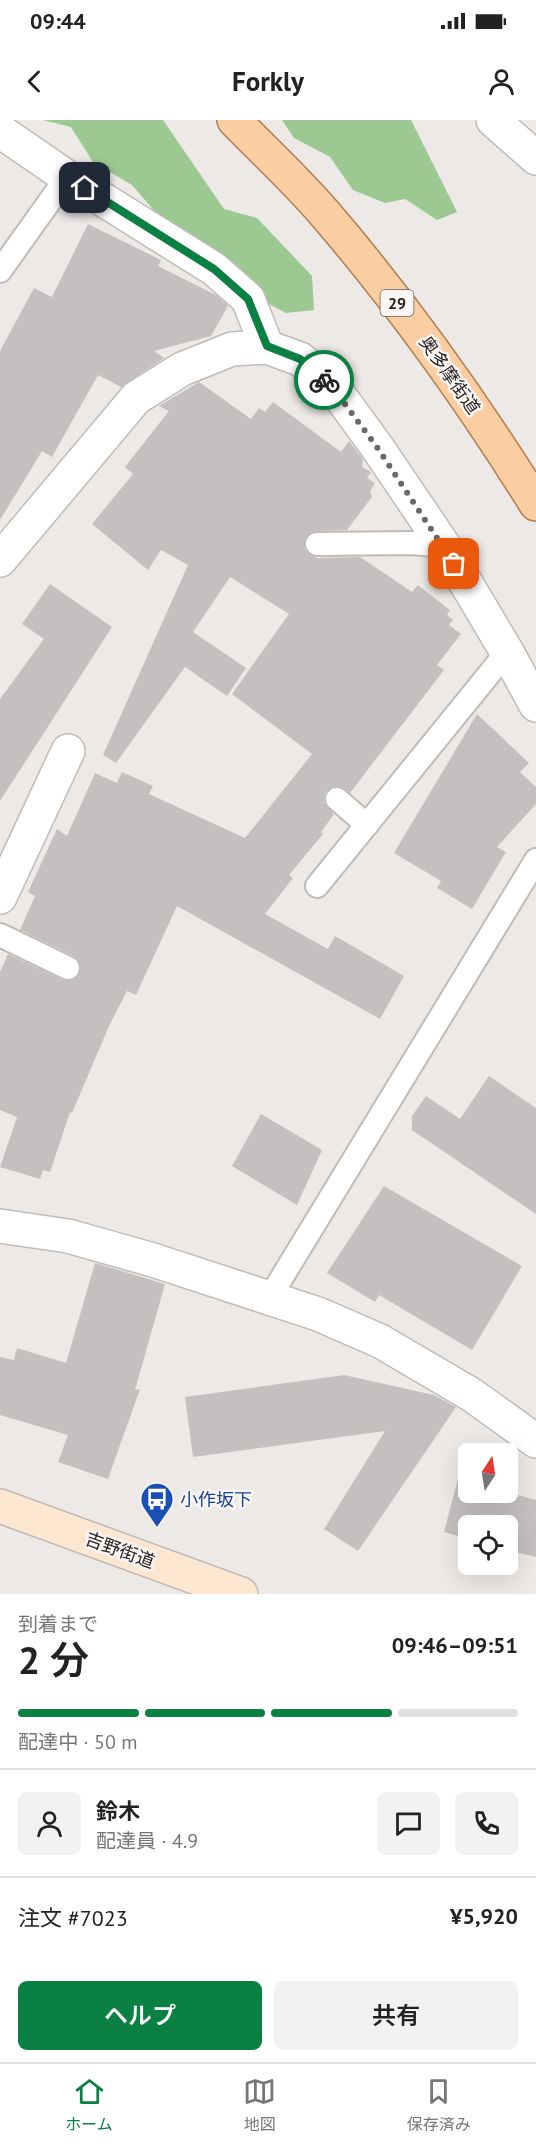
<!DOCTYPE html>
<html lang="ja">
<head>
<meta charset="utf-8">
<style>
	:root { --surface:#fff; --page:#f2f2f2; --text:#222; --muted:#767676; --line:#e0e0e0; --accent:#0b8043 }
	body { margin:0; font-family:"PT Sans","Noto Sans JP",sans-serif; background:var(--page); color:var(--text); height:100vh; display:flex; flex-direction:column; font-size:22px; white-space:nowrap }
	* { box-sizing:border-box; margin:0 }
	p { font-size:20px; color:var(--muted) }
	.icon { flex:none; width:33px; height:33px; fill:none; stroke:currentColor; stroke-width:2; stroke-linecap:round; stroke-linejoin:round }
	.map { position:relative; height:1474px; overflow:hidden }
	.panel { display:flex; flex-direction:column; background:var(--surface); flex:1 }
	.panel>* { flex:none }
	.needle { width:39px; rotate:12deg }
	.buttons { position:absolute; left:458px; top:1323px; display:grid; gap:12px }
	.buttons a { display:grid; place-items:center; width:60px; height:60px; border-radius:9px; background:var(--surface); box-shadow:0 6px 24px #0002; font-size:30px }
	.pin { position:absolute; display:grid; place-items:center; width:51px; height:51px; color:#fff; margin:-26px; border-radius:12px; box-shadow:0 3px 9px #0006 }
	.courier { position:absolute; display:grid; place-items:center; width:60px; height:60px; margin:-30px; border:4px solid #0b8043; border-radius:50%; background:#fff; color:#222; box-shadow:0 2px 8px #0007 }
	.headline em { font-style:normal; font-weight:600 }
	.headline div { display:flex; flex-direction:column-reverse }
	.headline { display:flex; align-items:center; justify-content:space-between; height:102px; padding:0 18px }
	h1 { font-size:39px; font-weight:600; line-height:45px }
	.bar { display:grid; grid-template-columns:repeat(4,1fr); gap:9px 6px; align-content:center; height:72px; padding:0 18px }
	.bar i { height:8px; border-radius:4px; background:var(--line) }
	.bar .selected { background:var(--accent) }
	.bar p { grid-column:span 4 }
	.line { display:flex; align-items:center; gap:15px; padding:0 18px; border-top:2px solid var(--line) }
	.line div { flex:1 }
	.round { display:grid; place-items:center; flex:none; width:63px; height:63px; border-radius:9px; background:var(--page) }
	.action { display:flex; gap:12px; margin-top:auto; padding:12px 18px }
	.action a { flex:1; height:69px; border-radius:9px; background:var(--accent); color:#fff; font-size:24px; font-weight:600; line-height:69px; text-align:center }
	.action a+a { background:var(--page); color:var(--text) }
	.status { display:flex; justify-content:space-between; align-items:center; height:42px; padding:0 30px; background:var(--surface); direction:ltr }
	.status svg { height:16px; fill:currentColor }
	header { display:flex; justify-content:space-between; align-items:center; height:78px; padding:0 18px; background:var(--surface); font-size:27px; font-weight:600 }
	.menu { display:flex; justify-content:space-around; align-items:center; height:84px; border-top:2px solid var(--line); background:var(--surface); font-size:16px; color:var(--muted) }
	.menu a { display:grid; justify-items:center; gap:3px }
	.menu .selected { color:var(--accent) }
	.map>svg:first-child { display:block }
</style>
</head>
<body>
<div class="status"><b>09:44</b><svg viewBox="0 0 49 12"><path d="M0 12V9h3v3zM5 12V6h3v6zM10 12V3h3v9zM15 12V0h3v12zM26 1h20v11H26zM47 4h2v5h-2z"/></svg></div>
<header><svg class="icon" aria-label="back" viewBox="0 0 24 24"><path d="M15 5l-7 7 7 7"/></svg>Forkly<svg class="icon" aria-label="person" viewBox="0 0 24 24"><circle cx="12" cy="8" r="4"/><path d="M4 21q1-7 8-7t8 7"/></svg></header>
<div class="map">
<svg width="536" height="1474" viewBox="0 0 536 1474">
	<rect width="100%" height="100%" fill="#ede9e7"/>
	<g fill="#9cc991">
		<polygon points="43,0 163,0 224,89 257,98 312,156 314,190 286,193 261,180 225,136 178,118 132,65 93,42 71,7"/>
		<polygon points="282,0 411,0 457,92 437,100 405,79 385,83 353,70 330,37 294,18"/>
	</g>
	<g fill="#c5c0c0">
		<polygon points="88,104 161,140 158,146 216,175 228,186 211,216 154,231 164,238 121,267 98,255 52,337 42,331 0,400 0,231 34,168 52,177"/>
		<polygon points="199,262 251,299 259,288 265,292 273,282 341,332 349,321 363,339 362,347 371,352 367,358 375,363 370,372 372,377 347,410 317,411 310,413 304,424 305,430 310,435 317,438 360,437 412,472 418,465 450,490 447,495 453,500 449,505 461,514 437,545 444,550 350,673 339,666 332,667 326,671 324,676 324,683 334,694 321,712 323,714 289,755 293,758 265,794 328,829 335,816 404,856 380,899 177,786 136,875 127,871 109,906 72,993 70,992 50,1052 43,1050 40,1059 0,1047 17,997 0,990 0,852 8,834 63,860 68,861 75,859 80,853 81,846 74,836 20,810 35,776 28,772 57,709 67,716 95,653 117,663 122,652 153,666 149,674 245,718 312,634 232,574 289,494 230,457 193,512 246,548 227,576 185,547 116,643 103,635 188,445 161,430 148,450 92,404 133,354 125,347 169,291 159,286"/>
		<polygon points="50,464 112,507 0,681 0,579 44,519 22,504"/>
		<polygon points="477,594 529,643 520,652 536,667 536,684 497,727 506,732 472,789 437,768 441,761 394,733"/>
		<polygon points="489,956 536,988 536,1094 412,1010 412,996 426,976 460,999"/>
		<polygon points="261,994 322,1030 297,1085 232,1046"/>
		<polygon points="384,1066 522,1146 472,1230 379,1175 375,1182 327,1153"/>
		<polygon points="95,1143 165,1164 135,1270 140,1269 108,1359 58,1342 68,1315 0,1295 0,1237 14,1240 17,1228 66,1243"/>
		<polygon points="344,1255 434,1275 456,1287 358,1431 324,1409 385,1311 193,1337 185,1277"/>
		<polygon points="458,1359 468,1362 468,1372 507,1372 536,1380 536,1437 507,1430 507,1406 468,1406 468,1419 444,1412"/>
	</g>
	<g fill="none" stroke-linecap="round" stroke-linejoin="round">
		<defs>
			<g id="service">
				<polyline points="0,151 67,57"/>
				<polyline points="317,424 412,423 444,426"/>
				<polyline points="337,679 367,705"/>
				<polyline points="317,766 507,532"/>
				<polyline points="0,815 68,848"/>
				<polyline points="270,1177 536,740"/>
			</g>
			<g id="minor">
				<polyline points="0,11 67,57 214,149 248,179 267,227"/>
				<polyline points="0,440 136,278 182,249 232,229 267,227 300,239 334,268 377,327 444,426 507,532 536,585"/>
				<polyline points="0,777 68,631"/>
				<polyline points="0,1106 68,1116 153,1140 318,1194 380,1221 472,1275 536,1321"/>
			</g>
			<polyline id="tertiary" points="493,0 536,38"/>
			<polyline id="secondary" points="0,1386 241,1474"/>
			<path id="primary" d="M234,0C265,32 298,62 326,95C404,186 473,283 536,384"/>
		</defs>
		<use href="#service" stroke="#bfbbb9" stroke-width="26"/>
		<use href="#minor" stroke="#bfbbb9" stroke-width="36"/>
		<use href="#tertiary" stroke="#bfbbb9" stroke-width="36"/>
		<use href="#secondary" stroke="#bfbbb9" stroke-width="36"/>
		<use href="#primary" stroke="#ae7e4d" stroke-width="36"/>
		<use href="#service" stroke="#fff" stroke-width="22"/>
		<use href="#minor" stroke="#fff" stroke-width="33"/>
		<use href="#tertiary" stroke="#fff" stroke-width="33"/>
		<use href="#secondary" stroke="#fde7d0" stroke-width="33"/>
		<use href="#primary" stroke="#facea2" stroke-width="33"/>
	</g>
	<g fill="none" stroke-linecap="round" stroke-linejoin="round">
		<polyline stroke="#6b6968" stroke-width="6" stroke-dasharray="0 10.8" points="324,260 333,268 377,327 454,444"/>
		<polyline stroke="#0b8043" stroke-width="8" points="85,68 214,149 248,179 267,226 300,239 324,260"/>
	</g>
	<defs>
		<symbol id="bus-pin" viewBox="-11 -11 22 30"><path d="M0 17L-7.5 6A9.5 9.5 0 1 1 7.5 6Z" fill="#1a4fb4" stroke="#fbf6f4"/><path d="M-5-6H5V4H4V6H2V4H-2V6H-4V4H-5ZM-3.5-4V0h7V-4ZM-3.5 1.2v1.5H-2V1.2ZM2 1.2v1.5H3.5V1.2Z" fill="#fff"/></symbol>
	</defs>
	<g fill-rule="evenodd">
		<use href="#bus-pin" x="138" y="1360" width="38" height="52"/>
	</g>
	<g text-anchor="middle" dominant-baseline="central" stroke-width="5" stroke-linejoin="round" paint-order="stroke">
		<rect fill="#fbf6f4" stroke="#656362" stroke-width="1.5" x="380.5" y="170" width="33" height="26" rx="4.5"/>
		<g font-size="16" font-weight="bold" fill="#252423">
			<text x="397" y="183">29</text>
		</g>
		<g font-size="18" fill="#252423" stroke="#fbf6f4">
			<text transform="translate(450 255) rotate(55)">奥多摩街道</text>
			<text transform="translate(120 1430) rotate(20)">吉野街道</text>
		</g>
		<g font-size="18" fill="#164399" stroke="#fbf6f4" text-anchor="start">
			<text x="180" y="1379">小作坂下</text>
		</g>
	</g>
</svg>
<div class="buttons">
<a><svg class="needle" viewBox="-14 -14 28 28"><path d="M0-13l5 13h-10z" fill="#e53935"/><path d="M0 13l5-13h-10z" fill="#767676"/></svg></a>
<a><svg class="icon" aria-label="locate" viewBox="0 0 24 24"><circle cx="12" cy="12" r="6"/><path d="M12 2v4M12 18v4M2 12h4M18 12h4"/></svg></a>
</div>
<div class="pin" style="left:454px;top:444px;background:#ea580c"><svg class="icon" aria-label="bag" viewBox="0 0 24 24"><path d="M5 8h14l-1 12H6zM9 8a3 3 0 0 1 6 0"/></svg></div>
<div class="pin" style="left:85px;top:68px;background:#1f2937"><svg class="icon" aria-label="home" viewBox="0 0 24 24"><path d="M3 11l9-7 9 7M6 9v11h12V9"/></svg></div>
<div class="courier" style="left:324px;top:260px"><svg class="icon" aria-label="bike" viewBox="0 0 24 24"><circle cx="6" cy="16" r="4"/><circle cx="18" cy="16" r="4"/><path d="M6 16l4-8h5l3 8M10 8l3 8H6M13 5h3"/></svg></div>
</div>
<section class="panel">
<div class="headline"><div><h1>2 分</h1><p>到着まで</p></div><em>09:46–09:51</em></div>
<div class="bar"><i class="selected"></i><i class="selected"></i><i class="selected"></i><i></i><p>配達中 · 50 m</p></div>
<div class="line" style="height:108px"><a class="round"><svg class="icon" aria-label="person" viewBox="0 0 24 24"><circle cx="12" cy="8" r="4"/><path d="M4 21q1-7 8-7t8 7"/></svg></a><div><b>鈴木</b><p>配達員 · 4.9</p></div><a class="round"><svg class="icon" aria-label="chat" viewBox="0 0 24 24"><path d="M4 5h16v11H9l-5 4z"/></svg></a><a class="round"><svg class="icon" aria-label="phone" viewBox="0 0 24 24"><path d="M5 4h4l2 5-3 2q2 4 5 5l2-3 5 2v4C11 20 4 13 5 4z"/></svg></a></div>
<div class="line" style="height:78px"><div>注文 #7023</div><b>¥5,920</b></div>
<div class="action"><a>ヘルプ</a><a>共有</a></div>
</section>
<nav class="menu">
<a class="selected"><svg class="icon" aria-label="home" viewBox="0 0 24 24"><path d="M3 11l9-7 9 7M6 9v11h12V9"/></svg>ホーム</a>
<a><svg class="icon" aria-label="map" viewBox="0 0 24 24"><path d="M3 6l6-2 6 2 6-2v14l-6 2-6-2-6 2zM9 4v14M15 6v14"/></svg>地図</a>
<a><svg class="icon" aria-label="saved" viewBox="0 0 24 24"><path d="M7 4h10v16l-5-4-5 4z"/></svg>保存済み</a>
</nav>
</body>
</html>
